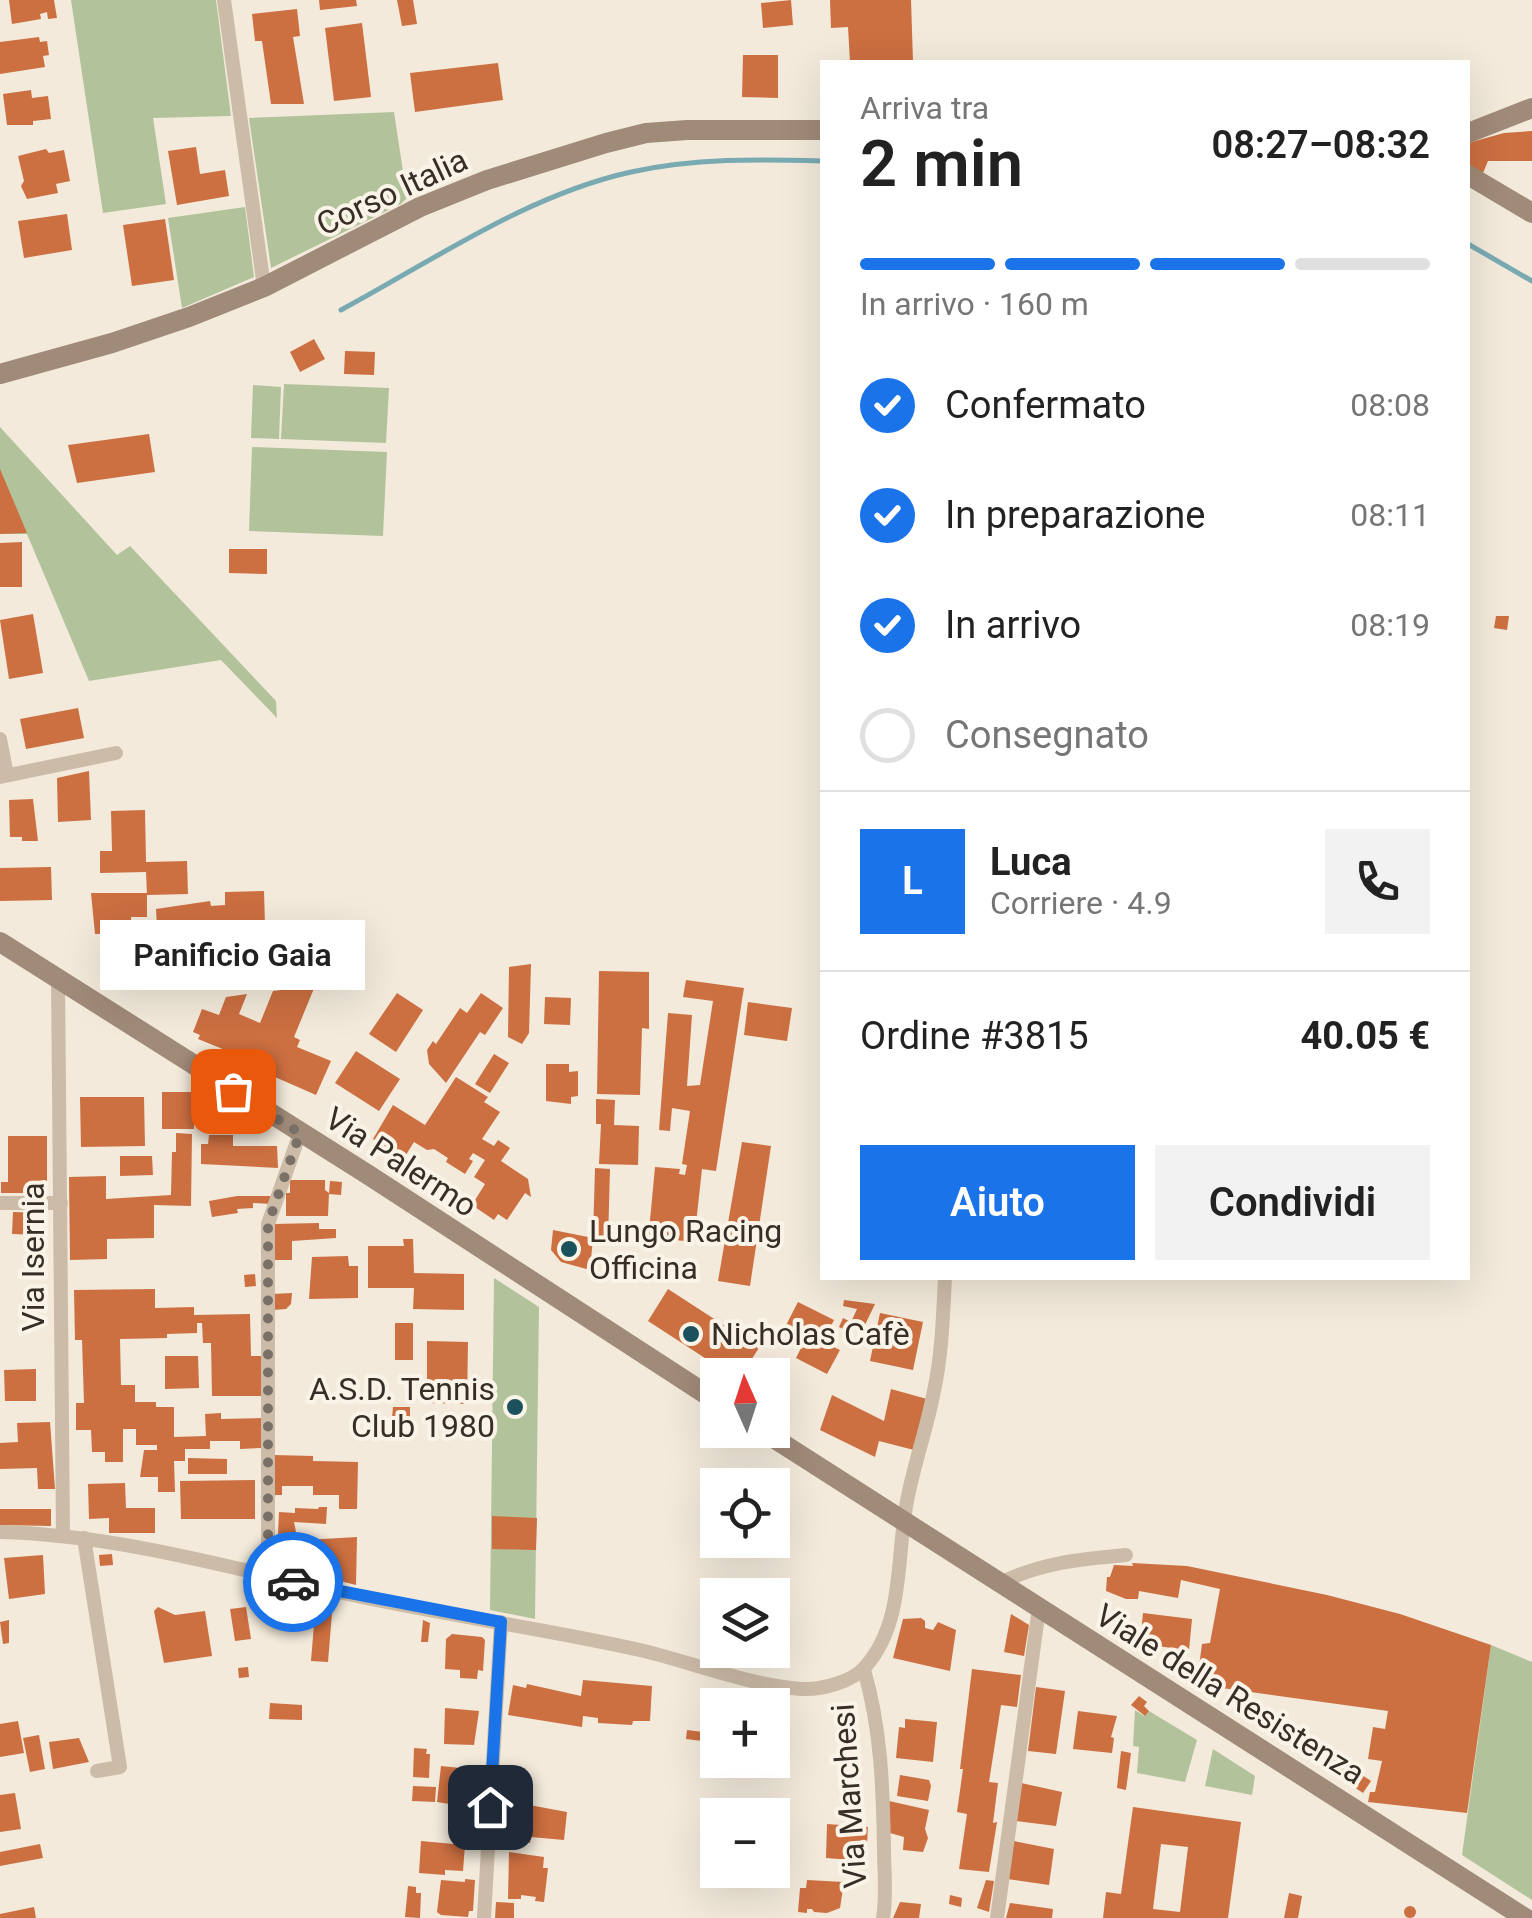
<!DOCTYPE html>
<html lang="it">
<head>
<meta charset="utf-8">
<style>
	:root { --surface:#fff; --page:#f2f2f2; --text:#222; --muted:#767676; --line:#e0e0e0; --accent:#1a73e8 }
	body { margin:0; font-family:Roboto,sans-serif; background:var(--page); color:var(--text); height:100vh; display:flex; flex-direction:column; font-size:38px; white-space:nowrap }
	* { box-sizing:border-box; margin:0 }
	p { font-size:32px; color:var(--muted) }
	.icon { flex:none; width:55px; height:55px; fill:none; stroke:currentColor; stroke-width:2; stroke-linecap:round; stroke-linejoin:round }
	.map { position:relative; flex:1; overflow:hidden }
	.panel { position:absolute; left:820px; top:60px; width:650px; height:1220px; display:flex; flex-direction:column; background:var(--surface); border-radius:0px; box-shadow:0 10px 40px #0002 }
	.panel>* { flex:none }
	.needle { width:65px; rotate:357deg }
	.tools { position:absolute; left:700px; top:1358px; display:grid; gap:20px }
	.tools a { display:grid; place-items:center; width:90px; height:90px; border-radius:0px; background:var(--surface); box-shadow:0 10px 40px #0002; font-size:50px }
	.pin { position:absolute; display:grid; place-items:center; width:85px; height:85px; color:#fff; margin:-42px; border-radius:20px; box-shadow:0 5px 15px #0006 }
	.courier { position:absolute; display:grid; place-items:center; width:100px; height:100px; margin:-50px; border:8px solid #1a73e8; border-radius:50%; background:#fff; color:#222; box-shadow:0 2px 12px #0007 }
	.bubble { position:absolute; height:70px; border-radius:0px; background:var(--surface); box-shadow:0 10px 40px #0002; font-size:32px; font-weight:600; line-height:70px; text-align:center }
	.head em { font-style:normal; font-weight:600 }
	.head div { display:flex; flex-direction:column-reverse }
	.head { display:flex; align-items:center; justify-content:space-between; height:170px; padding:0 40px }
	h1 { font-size:65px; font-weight:600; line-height:75px }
	.bar { display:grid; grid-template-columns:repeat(4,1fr); gap:15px 10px; align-content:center; height:120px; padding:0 40px }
	.bar i { height:12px; border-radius:8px; background:var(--line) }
	.bar .selected { background:var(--accent) }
	.bar p { grid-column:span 4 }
	.line { display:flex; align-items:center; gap:25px; padding:0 40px; border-top:2px solid var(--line) }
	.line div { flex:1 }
	.round { display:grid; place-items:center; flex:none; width:105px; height:105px; border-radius:0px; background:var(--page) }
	ol { padding:0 40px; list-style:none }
	li { display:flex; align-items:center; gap:30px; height:110px }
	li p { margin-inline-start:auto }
	li .icon { padding:10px; border-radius:50%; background:var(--accent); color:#fff; stroke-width:4 }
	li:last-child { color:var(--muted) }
	li i { width:55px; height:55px; border:5px solid var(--line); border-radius:50% }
	.primary-button { display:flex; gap:20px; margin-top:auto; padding:20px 40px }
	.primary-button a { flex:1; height:115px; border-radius:0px; background:var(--accent); color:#fff; font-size:40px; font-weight:600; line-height:115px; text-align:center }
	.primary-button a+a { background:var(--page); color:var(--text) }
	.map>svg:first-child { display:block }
</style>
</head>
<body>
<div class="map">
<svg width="1532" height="1918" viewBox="0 0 1532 1918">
	<rect width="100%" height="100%" fill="#f3eadb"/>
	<g fill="#b2c39b">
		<polygon points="71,0 216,0 231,116 153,118 166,204 103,213"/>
		<polygon points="394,112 407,198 401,204 271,268 249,118"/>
		<polygon points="245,207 254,277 182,308 168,218"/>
		<polygon points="284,384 389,388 386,443 281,439"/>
		<polygon points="253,385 281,387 279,439 251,438"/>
		<polygon points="0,427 117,555 130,546 276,701 277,718 221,660 89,681 27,534 0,534"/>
		<polygon points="252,447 387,452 383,536 249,531"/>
		<polygon points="494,1278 539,1307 535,1619 490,1610"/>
		<polygon points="1491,1645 1532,1662 1532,1900 1462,1855"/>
		<polygon points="1135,1710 1144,1716 1149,1711 1197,1740 1185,1782 1137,1773 1139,1747 1133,1746"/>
		<polygon points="1213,1749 1255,1776 1252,1795 1205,1786"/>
	</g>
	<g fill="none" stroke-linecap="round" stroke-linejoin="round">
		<g stroke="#79aab2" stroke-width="5">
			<polyline points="1468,244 1532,281"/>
			<path d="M341,310C434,260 527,195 631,172C694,158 759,159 822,161"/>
		</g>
	</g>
	<g fill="#cc6f41" fill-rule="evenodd">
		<polygon points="9,0 54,0 57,18 48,19 47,12 40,14 41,19 12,24"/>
		<polygon points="319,0 356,0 357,6 320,10"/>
		<polygon points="397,0 413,0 417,24 402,26"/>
		<polygon points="791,0 793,25 763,28 761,3"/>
		<polygon points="830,0 911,0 913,62 850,62 848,27 831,28"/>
		<polygon points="297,9 300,36 293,37 304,104 271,104 262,41 255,41 252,14"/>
		<polygon points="362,23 371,97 334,101 325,28"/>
		<polygon points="39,37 40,42 47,41 49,55 43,56 45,67 0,74 0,42"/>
		<polygon points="743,55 778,55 778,98 742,97"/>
		<polygon points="498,63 503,100 415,112 410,73"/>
		<polygon points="31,90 32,98 48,96 51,119 33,121 33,125 7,125 3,94"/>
		<polygon points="1532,131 1532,161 1488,161 1483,173 1469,166 1468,143 1504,133"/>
		<polygon points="196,147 200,174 225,170 229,196 177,205 168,151"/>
		<polygon points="46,149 49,153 64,150 70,181 56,184 58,193 27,199 21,186 24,181 18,156"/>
		<polygon points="67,214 72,250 24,258 18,221"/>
		<polygon points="165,219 174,280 132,286 123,225"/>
		<polygon points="314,339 325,359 300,372 290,352"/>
		<polygon points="345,351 375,352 374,375 344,374"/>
		<polygon points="149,434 155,472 77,483 68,445"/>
		<polygon points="0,469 27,533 0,534"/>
		<polygon points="22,542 22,587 0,587 0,543"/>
		<polygon points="229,549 267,549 267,574 229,573"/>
		<polygon points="33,614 43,673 9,679 0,620"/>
		<polygon points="1496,616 1509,616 1507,630 1494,628"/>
		<polygon points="78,708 84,738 26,749 20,719"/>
		<polygon points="89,771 91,820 58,822 57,778"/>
		<polygon points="33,799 38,841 22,841 22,837 10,837 9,800"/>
		<polygon points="145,810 146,862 187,861 188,894 147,895 146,872 100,873 100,851 112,851 111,811"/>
		<polygon points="51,867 52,900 0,901 0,868"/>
		<polygon points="264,891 265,925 212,927 213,940 192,942 193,946 158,948 156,909 210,901 211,906 225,905 225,892"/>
		<polygon points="91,893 147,893 147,917 131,917 132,934 95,934"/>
		<polygon points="350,935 355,982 318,986 312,939"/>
		<polygon points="274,941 274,974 236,974 236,979 221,981 219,945"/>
		<polygon points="531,964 529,1033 522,1044 508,1037 509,967"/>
		<polygon points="599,971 649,972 649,1029 642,1028 640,1095 597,1094"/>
		<polygon points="686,980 744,988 742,1000 716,1171 702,1169 694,1242 675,1240 675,1244 648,1242 655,1167 680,1169 679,1174 685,1175 687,1165 682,1164 690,1111 672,1108 670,1131 659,1130 668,1013 692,1015 687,1086 700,1085 713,1001 683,997"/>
		<polygon points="315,986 294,1037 300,1040 297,1047 331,1061 316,1095 259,1070 263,1060 255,1057 252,1066 236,1059 233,1058 235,1054 198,1039 200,1035 193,1032 202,1009 219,1015 226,997 247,994 239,1014 260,1023 273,991"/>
		<polygon points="397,993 423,1010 396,1052 369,1034"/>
		<polygon points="481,993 503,1008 485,1035 480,1032 446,1083 429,1064 427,1050 433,1041 436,1044 460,1008 467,1013"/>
		<polygon points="545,997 571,998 570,1025 544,1024"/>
		<polygon points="748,1002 792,1008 787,1041 744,1035"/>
		<polygon points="356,1051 400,1079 379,1111 335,1083"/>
		<polygon points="494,1054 509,1063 490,1093 475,1084"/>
		<polygon points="546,1064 569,1064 569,1072 578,1071 578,1096 571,1097 571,1104 546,1101"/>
		<polygon points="456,1077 488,1097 484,1102 500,1112 482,1139 494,1146 498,1140 510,1148 501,1161 528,1179 531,1197 525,1193 507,1220 498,1214 494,1220 472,1205 485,1184 474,1177 485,1160 473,1153 469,1159 473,1161 465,1174 446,1162 448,1158 434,1149 427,1150 414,1142 404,1158 373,1139 393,1105 425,1125"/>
		<polygon points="162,1092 193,1092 194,1129 162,1129"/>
		<polygon points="80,1097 144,1097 145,1146 81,1147"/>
		<polygon points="197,1098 231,1117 231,1129 197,1129"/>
		<polygon points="596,1099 615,1100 614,1125 639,1126 638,1165 599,1164 601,1124 596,1124"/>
		<polygon points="176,1133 192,1134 191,1206 154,1205 154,1238 107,1239 107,1259 70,1260 69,1177 106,1176 106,1199 171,1195 172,1152 176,1152"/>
		<polygon points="209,1135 233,1135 233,1146 277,1146 278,1168 201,1164 201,1144 208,1144"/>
		<polygon points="8,1136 47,1136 47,1193 1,1193 1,1182 8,1182"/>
		<polygon points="742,1142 771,1146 750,1286 718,1281"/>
		<polygon points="120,1156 152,1156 153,1175 120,1176"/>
		<polygon points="595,1168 610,1169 608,1240 593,1238"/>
		<polygon points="290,1180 325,1180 325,1190 329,1193 328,1216 286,1216 286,1193 290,1193"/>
		<polygon points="330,1181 342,1182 341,1195 329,1194"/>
		<polygon points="237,1196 273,1196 271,1204 253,1203 253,1208 237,1209 238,1213 212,1217 209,1201"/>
		<polygon points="13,1212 41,1213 40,1235 12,1234"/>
		<polygon points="319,1223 319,1229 336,1229 336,1238 292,1241 292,1260 274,1260 273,1224"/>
		<polygon points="553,1230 593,1238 590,1270 561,1262 551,1250"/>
		<polygon points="403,1239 413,1239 414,1273 464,1274 464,1310 413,1309 414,1288 368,1288 368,1246 404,1246"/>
		<polygon points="348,1256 349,1266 358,1266 358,1298 309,1299 312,1257"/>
		<polygon points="255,1274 256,1286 245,1287 244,1275"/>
		<polygon points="155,1289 155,1308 194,1307 194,1315 250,1314 251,1356 262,1356 262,1396 212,1396 211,1343 203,1343 202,1323 197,1323 197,1333 167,1334 167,1338 120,1339 121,1385 135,1385 135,1402 156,1402 156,1407 174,1407 174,1437 206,1436 205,1414 221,1413 221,1419 262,1418 262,1448 240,1449 240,1441 210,1441 210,1449 185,1449 185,1461 174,1461 175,1492 158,1492 158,1477 140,1477 144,1450 157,1450 157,1445 136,1445 136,1429 123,1429 123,1462 105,1462 105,1452 92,1452 91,1430 76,1430 76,1403 84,1403 82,1340 75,1340 74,1290"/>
		<polygon points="668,1289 759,1348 741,1375 731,1375 648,1321"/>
		<polygon points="292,1293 291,1304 286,1309 273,1310 273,1294"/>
		<polygon points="844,1300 875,1304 863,1329 851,1324 847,1331 839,1327 843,1318 851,1322 857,1309 843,1306"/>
		<polygon points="798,1302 834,1320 823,1342 840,1350 827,1374 796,1358 803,1344 782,1333"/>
		<polygon points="880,1313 923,1322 913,1370 870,1361"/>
		<rect x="395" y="1323" width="18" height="37"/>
		<polygon points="427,1341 468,1342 467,1404 427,1403"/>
		<polygon points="165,1356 198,1356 199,1388 165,1389"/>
		<polygon points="36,1369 36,1401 5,1401 4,1370"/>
		<polygon points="891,1389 927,1399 914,1450 879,1441 875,1457 820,1430 832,1395 884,1421"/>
		<polygon points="393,1407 410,1407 410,1418 392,1418"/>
		<polygon points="50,1422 55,1489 38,1489 37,1468 0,1469 0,1443 18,1442 17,1423"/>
		<polygon points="274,1455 313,1456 313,1461 358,1462 357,1509 339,1509 339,1495 313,1495 313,1486 282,1486 282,1495 274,1495"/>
		<polygon points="188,1458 227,1459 227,1474 188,1474"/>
		<polygon points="255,1480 255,1519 181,1519 180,1481"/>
		<polygon points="125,1483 126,1508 155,1508 155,1533 109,1533 109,1518 89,1519 88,1484"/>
		<polygon points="319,1507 327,1507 326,1524 294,1522 296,1532 278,1534 279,1512 295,1513 295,1508 318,1509"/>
		<polygon points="0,1509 51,1509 51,1526 0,1525"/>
		<polygon points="492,1516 537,1518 536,1550 492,1549"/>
		<polygon points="357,1537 356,1585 274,1564 275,1551 289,1554 289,1541"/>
		<polygon points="112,1554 113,1565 100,1566 99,1555"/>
		<polygon points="43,1555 45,1594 9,1599 4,1558"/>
		<polygon points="1132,1563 1187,1566 1327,1595 1400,1614 1491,1645 1467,1813 1368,1802 1370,1792 1375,1792 1382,1761 1368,1759 1373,1727 1385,1729 1388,1711 1222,1688 1223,1678 1198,1674 1202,1644 1210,1643 1220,1589 1181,1580 1178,1598 1139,1591 1138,1599 1126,1599 1106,1591 1107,1577 1110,1577 1114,1565 1133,1566"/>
		<polygon points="158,1607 175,1615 205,1611 212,1656 164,1663 154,1611"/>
		<polygon points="246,1607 251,1639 235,1641 230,1609"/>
		<polygon points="315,1612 332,1613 328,1662 311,1661"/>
		<polygon points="1143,1613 1192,1619 1189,1650 1140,1644"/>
		<polygon points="1011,1614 1029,1625 1024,1656 1004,1652"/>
		<polygon points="921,1618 925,1621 925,1628 933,1630 938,1622 956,1630 950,1671 893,1658 903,1619"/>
		<polygon points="9,1620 9,1643 3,1644 0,1622"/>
		<polygon points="423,1620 430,1623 428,1642 421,1642"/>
		<polygon points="452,1634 482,1637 485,1640 483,1671 478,1670 477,1679 460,1678 460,1670 445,1669 446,1639"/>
		<polygon points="248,1667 249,1677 239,1678 238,1668"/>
		<polygon points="972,1669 1021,1675 1017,1707 1001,1705 989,1782 998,1783 993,1823 997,1822 989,1872 959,1869 967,1814 957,1812 963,1769 960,1769"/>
		<polygon points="583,1680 652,1686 650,1721 633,1721 632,1725 598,1723 598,1718 583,1716 582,1727 508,1715 513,1685 526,1688 527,1684 581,1696"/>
		<polygon points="1036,1687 1065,1691 1056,1754 1028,1751"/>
		<polygon points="1139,1696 1147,1702 1144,1706 1149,1711 1145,1716 1131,1705"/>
		<polygon points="270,1703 302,1705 302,1720 269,1719"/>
		<polygon points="1257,1705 1371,1781 1363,1793 1249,1717"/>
		<polygon points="445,1708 479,1711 474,1745 444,1744"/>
		<polygon points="1078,1711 1117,1716 1111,1737 1114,1738 1112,1753 1073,1749"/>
		<polygon points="905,1719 937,1722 933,1762 896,1758 899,1727 905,1728"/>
		<polygon points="18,1721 24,1753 0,1757 0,1724"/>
		<polygon points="687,1730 703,1732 706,1731 702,1741 686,1739"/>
		<polygon points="39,1735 45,1769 30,1772 23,1738"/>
		<polygon points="79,1738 89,1762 53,1769 49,1742"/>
		<polygon points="414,1748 427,1749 426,1754 430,1754 429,1778 413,1777"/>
		<polygon points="1121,1751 1131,1753 1126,1790 1117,1788"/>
		<polygon points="470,1765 479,1765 474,1808 437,1802 441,1766 470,1769"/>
		<polygon points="900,1775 929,1780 931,1786 928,1801 897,1796"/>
		<polygon points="1021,1783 1062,1792 1056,1826 1015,1821"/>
		<polygon points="413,1786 436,1787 435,1802 412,1801"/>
		<polygon points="15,1793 21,1829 0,1832 0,1795"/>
		<polygon points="889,1801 929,1810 925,1829 928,1838 923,1852 903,1850 904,1837 890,1833"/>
		<polygon points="524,1804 567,1812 564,1840 531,1837 530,1843 500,1839 501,1828 526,1829 527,1821 522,1820"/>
		<path d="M1133,1807L1241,1822L1228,1918H1103L1106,1892L1121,1894ZM1161,1844L1188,1847L1180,1912L1153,1909Z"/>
		<polygon points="827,1824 868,1827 866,1861 826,1858"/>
		<polygon points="421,1841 465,1845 463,1871 445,1870 445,1875 419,1873"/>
		<polygon points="1014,1841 1054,1849 1049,1885 1007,1879"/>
		<polygon points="40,1844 43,1858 0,1866 0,1852"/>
		<polygon points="509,1852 544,1857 543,1868 548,1868 544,1902 535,1901 536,1897 521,1895 521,1899 508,1899"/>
		<polygon points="465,1879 475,1880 473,1911 469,1911 468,1917 441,1915 437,1912 441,1880 465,1882"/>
		<polygon points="807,1880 844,1882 840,1908 827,1913 814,1912 812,1909 807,1909 807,1913 798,1912 800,1888 806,1888"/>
		<polygon points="986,1880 994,1881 989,1912 977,1908"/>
		<polygon points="408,1886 416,1887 416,1893 421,1893 420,1918 405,1917"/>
		<polygon points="1289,1893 1302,1896 1298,1918 1284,1918"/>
		<polygon points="950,1895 962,1898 961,1907 949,1904"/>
		<polygon points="496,1902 514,1903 514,1918 495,1918"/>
		<polygon points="900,1902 921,1904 919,1918 893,1918"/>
		<polygon points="1010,1903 1053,1909 1052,1918 1006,1918"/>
		<circle cx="1410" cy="1912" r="6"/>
		<polygon points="34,1907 36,1918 0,1918 0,1914"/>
	</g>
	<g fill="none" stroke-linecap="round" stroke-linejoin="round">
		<g stroke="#ccbba7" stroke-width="14">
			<polyline points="224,0 264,287"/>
			<polyline points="0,739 7,775"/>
			<polyline points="0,777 116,753"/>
			<polyline points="58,979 63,1534"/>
			<polyline points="0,1203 61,1203"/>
			<path d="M0,1532C122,1535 238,1570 357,1596C451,1616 546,1629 640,1650C687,1661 756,1687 802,1689C821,1690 852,1682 865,1667C905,1623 896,1555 907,1501C914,1464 927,1428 934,1391C942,1354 943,1315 945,1278"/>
			<polyline points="84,1538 120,1767 97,1771"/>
			<polyline points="268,1576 268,1224 300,1133"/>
			<path d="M1000,1583C1041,1563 1080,1559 1126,1555"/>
			<path d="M864,1670C881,1728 883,1787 884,1848C884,1871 887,1895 883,1918"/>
			<polyline points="484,1918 501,1622"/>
			<polyline points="997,1918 1039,1608"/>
		</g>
		<g stroke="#a08a78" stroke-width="20">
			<polyline points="1468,133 1532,108"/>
			<polyline points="1468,175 1532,213"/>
			<polyline points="0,374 112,343 189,317 264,287 420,207 487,180 606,143 646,133 687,130 822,130"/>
			<polyline points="0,942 367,1174 718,1402"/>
			<polyline points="761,1430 1525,1918"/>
		</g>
	</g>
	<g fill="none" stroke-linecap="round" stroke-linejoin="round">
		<polyline stroke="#797067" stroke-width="10" stroke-dasharray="0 18" points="233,1091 300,1133 268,1224 268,1576 293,1582"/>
		<polyline stroke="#1a73e8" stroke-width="12" points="293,1582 501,1622 490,1807"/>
	</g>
	<g fill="#1b515c" stroke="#faf4e8" stroke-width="4">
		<circle cx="569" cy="1249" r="10"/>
		<circle cx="691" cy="1334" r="10"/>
		<circle cx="515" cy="1407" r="10"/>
	</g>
	<g text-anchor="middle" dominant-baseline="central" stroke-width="8" stroke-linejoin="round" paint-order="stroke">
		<g font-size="32" fill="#382e28" stroke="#faf4e8">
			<text transform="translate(392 192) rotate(-25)">Corso Italia</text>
			<text transform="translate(401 1162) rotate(33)">Via Palermo</text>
			<text transform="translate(33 1257) rotate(-90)">Via Isernia</text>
			<text transform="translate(1230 1694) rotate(32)">Viale della Resistenza</text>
			<text transform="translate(849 1796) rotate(-94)">Via Marchesi</text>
		</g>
		<g font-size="32" fill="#382e28" stroke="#faf4e8" text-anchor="start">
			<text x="589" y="1231">Lungo Racing<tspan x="589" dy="37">Officina</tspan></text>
			<text x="711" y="1334">Nicholas Cafè</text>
			<text x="495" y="1389" text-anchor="end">A.S.D. Tennis<tspan x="495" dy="37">Club 1980</tspan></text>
		</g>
	</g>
</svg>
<div class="tools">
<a><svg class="needle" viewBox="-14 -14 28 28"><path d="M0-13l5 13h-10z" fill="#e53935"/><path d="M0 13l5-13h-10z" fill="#767676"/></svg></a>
<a><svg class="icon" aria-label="locate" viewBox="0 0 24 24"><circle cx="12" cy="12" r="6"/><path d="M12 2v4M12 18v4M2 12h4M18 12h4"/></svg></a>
<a><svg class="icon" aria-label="layers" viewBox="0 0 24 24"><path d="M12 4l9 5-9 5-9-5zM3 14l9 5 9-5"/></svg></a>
<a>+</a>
<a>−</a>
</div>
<div class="pin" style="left:233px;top:1091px;background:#ea580c"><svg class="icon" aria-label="bag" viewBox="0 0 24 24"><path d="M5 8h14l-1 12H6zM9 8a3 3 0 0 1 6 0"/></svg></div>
<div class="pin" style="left:490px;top:1807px;background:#1f2937"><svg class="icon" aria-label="home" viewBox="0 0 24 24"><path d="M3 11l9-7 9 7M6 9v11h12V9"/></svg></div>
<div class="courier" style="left:293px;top:1582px"><svg class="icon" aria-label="car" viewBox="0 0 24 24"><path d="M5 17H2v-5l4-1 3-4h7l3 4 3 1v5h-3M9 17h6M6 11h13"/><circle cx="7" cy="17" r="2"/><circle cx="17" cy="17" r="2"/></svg></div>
<div class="bubble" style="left:100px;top:920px;width:265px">Panificio Gaia</div>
<section class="panel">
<div class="head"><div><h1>2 min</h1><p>Arriva tra</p></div><em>08:27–08:32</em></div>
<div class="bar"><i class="selected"></i><i class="selected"></i><i class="selected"></i><i></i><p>In arrivo · 160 m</p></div>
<ol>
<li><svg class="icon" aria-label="check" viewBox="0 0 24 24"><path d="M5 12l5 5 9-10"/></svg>Confermato<p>08:08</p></li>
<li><svg class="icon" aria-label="check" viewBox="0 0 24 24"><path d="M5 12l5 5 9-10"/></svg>In preparazione<p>08:11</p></li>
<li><svg class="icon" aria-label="check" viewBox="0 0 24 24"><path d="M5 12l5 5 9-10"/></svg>In arrivo<p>08:19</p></li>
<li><i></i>Consegnato</li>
</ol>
<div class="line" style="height:180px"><b class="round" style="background:var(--accent);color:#fff">L</b><div><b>Luca</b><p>Corriere · 4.9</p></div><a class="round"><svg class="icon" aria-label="phone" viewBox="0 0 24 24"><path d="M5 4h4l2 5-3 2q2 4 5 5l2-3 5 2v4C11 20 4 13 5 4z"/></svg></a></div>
<div class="line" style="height:130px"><div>Ordine #3815</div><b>40.05 €</b></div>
<div class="primary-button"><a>Aiuto</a><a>Condividi</a></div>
</section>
</div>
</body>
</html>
